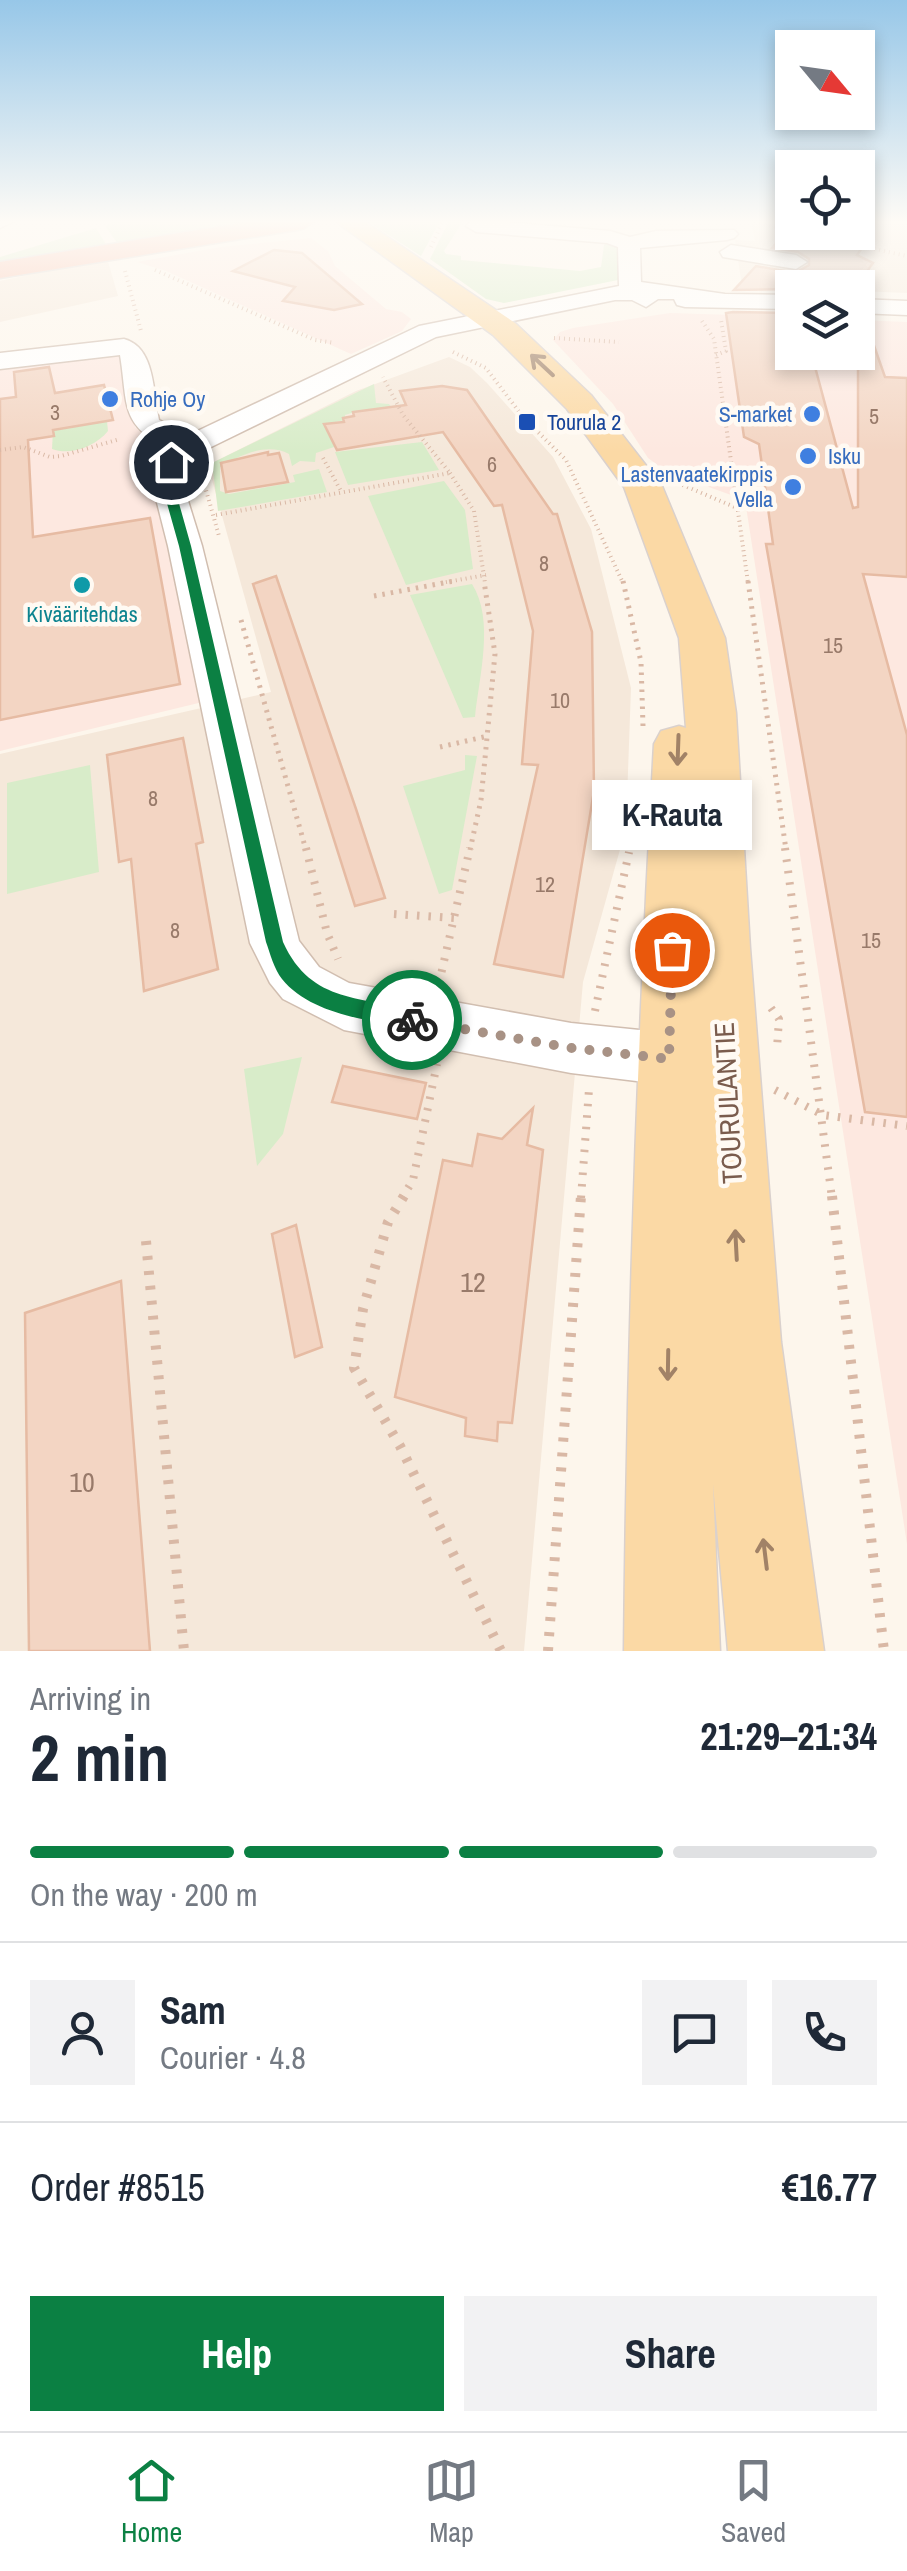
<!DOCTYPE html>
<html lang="en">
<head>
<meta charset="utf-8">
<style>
	:root { --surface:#fff; --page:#f2f2f3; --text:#1f2937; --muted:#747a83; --line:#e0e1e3; --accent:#0b8043 }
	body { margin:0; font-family:"Archivo Narrow",sans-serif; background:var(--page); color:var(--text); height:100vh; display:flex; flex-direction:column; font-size:38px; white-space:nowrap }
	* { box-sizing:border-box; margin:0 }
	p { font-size:32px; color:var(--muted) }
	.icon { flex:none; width:55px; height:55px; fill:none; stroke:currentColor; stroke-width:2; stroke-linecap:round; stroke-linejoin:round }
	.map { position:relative; height:1651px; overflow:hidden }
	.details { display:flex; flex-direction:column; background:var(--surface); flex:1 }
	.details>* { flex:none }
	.needle { width:65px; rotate:119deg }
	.tools { position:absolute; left:775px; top:30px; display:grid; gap:20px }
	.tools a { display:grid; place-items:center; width:100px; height:100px; border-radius:0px; background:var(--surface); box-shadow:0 5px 15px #0003; font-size:50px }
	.pin { position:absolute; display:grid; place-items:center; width:85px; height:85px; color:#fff; margin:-42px; border:5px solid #fff; border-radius:50%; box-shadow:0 2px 10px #0007 }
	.courier { position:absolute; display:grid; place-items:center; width:100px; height:100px; margin:-50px; border:8px solid #0b8043; border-radius:50%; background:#fff; color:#222; box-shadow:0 2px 12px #0007 }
	.bubble { position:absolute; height:70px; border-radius:0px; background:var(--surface); box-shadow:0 5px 15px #0003; font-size:32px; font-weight:800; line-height:70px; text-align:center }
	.headline em { font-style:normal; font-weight:800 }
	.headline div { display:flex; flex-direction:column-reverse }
	.headline { display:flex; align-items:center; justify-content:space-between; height:170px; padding:0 30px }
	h1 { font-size:65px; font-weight:800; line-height:75px }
	.bar { display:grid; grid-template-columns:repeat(4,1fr); gap:15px 10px; align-content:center; height:120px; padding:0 30px }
	.bar i { height:12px; border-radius:8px; background:var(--line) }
	.bar .on { background:var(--accent) }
	.bar p { grid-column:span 4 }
	.line { display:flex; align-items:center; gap:25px; padding:0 30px; border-top:2px solid var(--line) }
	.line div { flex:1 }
	.round { display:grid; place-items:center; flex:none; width:105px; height:105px; border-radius:0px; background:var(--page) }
	.primary-button { display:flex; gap:20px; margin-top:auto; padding:20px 30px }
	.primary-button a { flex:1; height:115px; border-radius:0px; background:var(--accent); color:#fff; font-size:40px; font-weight:800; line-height:115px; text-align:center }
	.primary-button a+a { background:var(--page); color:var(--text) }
	.menu { display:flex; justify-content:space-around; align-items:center; height:140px; border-top:2px solid var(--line); background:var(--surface); font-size:28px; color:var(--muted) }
	.menu a { display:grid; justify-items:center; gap:5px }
	.menu .on { color:var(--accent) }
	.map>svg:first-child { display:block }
</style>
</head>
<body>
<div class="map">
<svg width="907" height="1651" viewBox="0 0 907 1651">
	<rect width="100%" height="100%" fill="#fdf6ec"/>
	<g fill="#f5e8da">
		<polygon points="751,221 792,221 792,232 858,232 858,221 907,221 907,293 858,291 858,288 742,286 735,240 755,241"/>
		<polygon points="107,258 118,296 0,322 0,281"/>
		<polygon points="449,357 470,367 487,383 553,457 591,529 631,688 626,828 583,982 524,1651 0,1651 0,754 271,692 211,476 212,463 356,391"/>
	</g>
	<g fill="#fde8e0">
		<polygon points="311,238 328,251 335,266 386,309 402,312 411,319 402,331 351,354 166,271 137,262 221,247"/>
		<polygon points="670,313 792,317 792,352 858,352 858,320 907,322 907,1544 745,500 667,472 648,458 613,404 553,340 560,332 573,328"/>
		<polygon points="121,338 132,381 135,427 162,451 211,700 0,751 0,354"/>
	</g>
	<g fill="#d8ecc9">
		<polygon points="114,221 273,221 118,244 105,226"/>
		<polygon points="367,221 440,221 421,256"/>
		<polygon points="449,221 463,221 444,251 446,254 461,256 461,260 580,271 601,267 604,245 608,241 617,245 623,266 618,280 504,303 486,299 430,259"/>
		<polygon points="96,228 107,246 0,265 0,257"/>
		<path d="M374,384L376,403L389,404L392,408L361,410L345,415V420L326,424L337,446L316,453L315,462L300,461L292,466L289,454C267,442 240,455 220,467V491L229,494L295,482L293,475L319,469L327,492L218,511L212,463Z"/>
		<path d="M107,421L108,431C96,446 71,456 52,449L53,430Z"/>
		<polygon points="422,442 439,470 348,485 335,452"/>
		<polygon points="444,481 465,510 473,569 406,585 368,496"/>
		<path d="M472,584C495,620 479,677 475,717L463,718L410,595Z"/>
		<polygon points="465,755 477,756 452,890 439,894 403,786 465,770"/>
		<polygon points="90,765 99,872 7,894 7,783"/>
		<polygon points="302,1057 283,1134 257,1166 244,1069"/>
	</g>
	<g fill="#f3d5c3" stroke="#e6bba3" stroke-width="2.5">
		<polygon points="785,232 873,232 857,255 873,263 855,288 734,290 756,266 795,273 809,265 809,259 798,252 772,248"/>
		<polygon points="274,250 302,253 362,304 334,310 283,301 295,287 233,271"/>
		<polygon points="733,312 792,313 792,352 811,352 853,508 858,507 858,317 864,317 885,377 907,378 907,577 863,574 907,735 907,1117 865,1112 766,544 773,544 759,444 744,437 726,313"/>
		<polygon points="49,367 55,393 104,385 113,420 53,430 54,436 28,440 33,537 150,518 180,684 0,720 0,399 16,397 14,372"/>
		<polygon points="442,386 467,390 553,514 557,514 592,632 594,791 563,977 494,964 538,765 522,764 533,631 502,505 494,506 443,432 337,450 324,424 344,422 343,418 354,416 353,412 406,405 400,391"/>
		<polygon points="268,452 268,455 279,453 288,482 226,492 221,463"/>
		<polygon points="276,576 356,809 385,898 355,906 253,584"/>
		<polygon points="183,738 203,842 196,844 218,969 144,991 131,859 119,862 107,755"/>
		<polygon points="343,1066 426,1083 417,1119 332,1102"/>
		<polygon points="533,1108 527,1145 543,1150 512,1423 498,1422 497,1441 465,1436 466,1418 395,1397 443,1160 472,1166 478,1134 502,1139"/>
		<polygon points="296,1225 322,1347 295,1357 272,1234"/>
		<polygon points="121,1281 150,1651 29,1651 25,1313"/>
	</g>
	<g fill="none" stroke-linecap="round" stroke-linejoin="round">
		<defs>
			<g id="minor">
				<polygon points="0,221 14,221 0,228"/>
				<path d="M494,221L610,231L630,237L656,231L734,230L738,234L734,238L727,240L640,248L641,282L725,294L792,295V309L685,307L677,305L674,299H658L646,307L632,300H615L436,337L201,452L180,475L202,546L299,941L319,967L349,983L571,1023L669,1033L688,1041L696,1059L688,1077L669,1085L571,1073L344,1030L283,999L270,983L250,943L168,546L150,475L169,448C119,426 128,403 120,355L0,369V353L124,339C155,347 153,392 159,420L189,435L419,326L619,286L618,247L607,243L476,232L466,226L470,221Z"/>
				<polygon points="731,245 796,255 807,262 796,269 723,257 720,252"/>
				<polygon points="858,299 907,301 907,315 858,313"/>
			</g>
			<path id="major" d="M335,221H364L515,323L591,395L662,486L725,638L736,713L750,948L781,1342L824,1651H728L713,1484L720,1651H624C627,1348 637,1046 654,744L661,731L679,726L686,728L679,638L624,487L567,409L493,335Z"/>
			<polygon id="highway" points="254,221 315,221 303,229 0,278 0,262"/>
		</defs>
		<use href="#minor" stroke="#d1beb0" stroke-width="3"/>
		<use href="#major" stroke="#dad1cd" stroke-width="3"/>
		<use href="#highway" stroke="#dad1cd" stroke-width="3"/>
		<g stroke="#d9b8a5" stroke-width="4" stroke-dasharray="1 4" stroke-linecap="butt">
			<polyline points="755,221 792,232"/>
			<polyline points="865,221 880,224"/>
			<polyline points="796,232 907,256"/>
			<polyline points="431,247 443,221"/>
			<polyline points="155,270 315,340 335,343"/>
			<polyline points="125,271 141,331"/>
			<polyline points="702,321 714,339 748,583"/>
			<polyline points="554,338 619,342"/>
			<polyline points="453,352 486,368 523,417 566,460 623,583"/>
			<polyline points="716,355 726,351 721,320"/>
			<polyline points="0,450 23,447 50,457 61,456 120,439"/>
			<polyline points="323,458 342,493"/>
			<polyline points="450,473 474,511 485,583"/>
			<polyline points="202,476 219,536"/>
			<polyline points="678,483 737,508"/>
			<polyline points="216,515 450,473 403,415 383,377"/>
			<polyline points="441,583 486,575"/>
		</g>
		<g stroke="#d9b8a5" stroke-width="5" stroke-dasharray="2.5 6" stroke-linecap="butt">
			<polyline points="623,581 641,662 643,726"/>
			<polyline points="748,581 786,850"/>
			<polyline points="374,596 454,581"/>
			<polyline points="241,620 306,850"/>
			<polyline points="440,747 488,736"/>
			<polyline points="470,850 481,800 495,654 484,581"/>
		</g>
		<g stroke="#d9b8a5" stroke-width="8" stroke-dasharray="2.5 9" stroke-linecap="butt">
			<polyline points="306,848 327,933 338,959"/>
			<polyline points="785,848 832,1198"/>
			<polyline points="394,914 454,918"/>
			<polyline points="439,983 470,848"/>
			<polyline points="771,1008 779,1019 777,1048"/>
			<polyline points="595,1011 629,852"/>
			<polyline points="775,1090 823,1115 907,1126"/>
			<polyline points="402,1198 413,1180 437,1064"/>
			<polyline points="581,1198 589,1089"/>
		</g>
		<g stroke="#d9b8a5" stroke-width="10" stroke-dasharray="4 11" stroke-linecap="butt">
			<polyline points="404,1196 388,1222 363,1309 354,1368 400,1446 501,1651"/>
			<polyline points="832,1196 884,1651"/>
			<polyline points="146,1241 184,1651"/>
			<polyline points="548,1651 581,1196"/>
		</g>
		<use href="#minor" fill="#fff" fill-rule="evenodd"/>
		<use href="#major" fill="#fbd9a5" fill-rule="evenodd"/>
		<use href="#highway" fill="#f7b7a3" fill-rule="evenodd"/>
	</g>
	<defs><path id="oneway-shaft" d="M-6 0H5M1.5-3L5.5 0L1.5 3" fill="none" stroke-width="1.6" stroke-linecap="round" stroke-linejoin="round" transform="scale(2.5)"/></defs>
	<g stroke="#a18267">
		<use href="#oneway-shaft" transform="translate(542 365) rotate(-137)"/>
		<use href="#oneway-shaft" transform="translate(678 750) rotate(92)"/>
		<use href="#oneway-shaft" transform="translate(736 1245) rotate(-93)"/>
		<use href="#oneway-shaft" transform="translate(668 1365) rotate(91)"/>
		<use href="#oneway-shaft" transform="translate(765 1554) rotate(-97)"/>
	</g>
	<linearGradient id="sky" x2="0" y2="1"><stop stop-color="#97c7e8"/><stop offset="0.49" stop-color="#fefbf6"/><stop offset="1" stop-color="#fefbf6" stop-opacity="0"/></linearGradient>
	<rect width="907" height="452" fill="url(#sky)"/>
	<path fill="#0b8043" d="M171,459L177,462L171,475L191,546L283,942C312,1006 363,994 419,1014V1026L412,1029C370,1020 311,1015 282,979C274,969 270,953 266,942L179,546L159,475Z"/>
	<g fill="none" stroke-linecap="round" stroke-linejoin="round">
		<polyline stroke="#a89285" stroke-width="10" stroke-dasharray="0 18" points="412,1020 571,1048 669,1059 672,950"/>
	</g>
	<g fill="#3f7fe0" stroke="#fffaf3" stroke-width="4">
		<circle cx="110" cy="399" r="10"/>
		<circle cx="812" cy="414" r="10"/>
		<circle cx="808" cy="456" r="10"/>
		<circle cx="793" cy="487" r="10"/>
	</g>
	<rect fill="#1a4fb4" stroke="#fffaf3" stroke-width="4" x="517" y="412" width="20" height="20" rx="5"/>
	<circle fill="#0f9aa8" stroke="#fffaf3" stroke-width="4" cx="82" cy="585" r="10"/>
	<g text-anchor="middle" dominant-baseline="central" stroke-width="9" stroke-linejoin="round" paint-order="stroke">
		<g font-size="22" fill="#366cbe" stroke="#fffaf3" text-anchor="start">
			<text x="130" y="399">Rohje Oy</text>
			<text x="792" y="414" text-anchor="end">S-market</text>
			<text x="828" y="456">Isku</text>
			<text x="773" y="474" text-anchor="end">Lastenvaatekirppis<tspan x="773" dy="25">Vella</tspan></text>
		</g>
		<g font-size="22" fill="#987a6a">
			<text x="55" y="412">3</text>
			<text x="874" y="416">5</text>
			<text x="492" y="464">6</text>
			<text x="544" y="563">8</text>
			<text x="833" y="645">15</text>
			<text x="560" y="700">10</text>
			<text x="153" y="798">8</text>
			<text x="545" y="884">12</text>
			<text x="175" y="930">8</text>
			<text x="871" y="940">15</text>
		</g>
		<g font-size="22" fill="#164399" stroke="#fffaf3" text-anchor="start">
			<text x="547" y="422">Tourula 2</text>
		</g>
		<g font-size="22" fill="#0d838f" stroke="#fffaf3">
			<text x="82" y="614">Kivääritehdas</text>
		</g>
		<g font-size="28" fill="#7a5c4d" stroke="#fffaf3">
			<text transform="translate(728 1103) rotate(-93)">TOURULANTIE</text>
		</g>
		<g font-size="28" fill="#987a6a">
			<text x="473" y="1282">12</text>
			<text x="82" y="1482">10</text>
		</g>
	</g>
</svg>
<div class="tools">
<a><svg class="needle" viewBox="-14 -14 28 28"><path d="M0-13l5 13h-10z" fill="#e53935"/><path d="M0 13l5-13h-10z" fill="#747a83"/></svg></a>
<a><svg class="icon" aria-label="locate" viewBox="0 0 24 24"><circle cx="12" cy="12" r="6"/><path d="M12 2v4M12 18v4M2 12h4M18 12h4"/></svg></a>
<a><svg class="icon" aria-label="layers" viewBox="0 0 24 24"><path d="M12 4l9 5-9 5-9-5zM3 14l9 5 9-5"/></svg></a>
</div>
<div class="pin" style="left:672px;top:950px;background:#ea580c"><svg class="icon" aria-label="bag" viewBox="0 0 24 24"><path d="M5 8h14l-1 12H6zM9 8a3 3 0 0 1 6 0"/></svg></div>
<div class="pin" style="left:171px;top:462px;background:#1f2937"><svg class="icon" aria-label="home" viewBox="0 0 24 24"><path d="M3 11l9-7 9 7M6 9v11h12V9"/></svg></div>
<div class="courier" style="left:412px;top:1020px"><svg class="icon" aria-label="bike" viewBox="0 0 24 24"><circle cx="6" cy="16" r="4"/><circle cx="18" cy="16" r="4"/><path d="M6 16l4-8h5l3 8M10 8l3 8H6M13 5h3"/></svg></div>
<div class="bubble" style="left:592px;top:780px;width:160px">K-Rauta</div>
</div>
<section class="details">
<div class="headline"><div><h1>2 min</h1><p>Arriving in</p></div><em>21:29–21:34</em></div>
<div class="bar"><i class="on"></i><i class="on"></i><i class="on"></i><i></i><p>On the way · 200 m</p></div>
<div class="line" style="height:180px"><a class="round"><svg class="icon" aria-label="person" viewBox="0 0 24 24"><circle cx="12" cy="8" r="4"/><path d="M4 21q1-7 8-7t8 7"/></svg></a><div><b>Sam</b><p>Courier · 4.8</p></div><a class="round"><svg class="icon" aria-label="chat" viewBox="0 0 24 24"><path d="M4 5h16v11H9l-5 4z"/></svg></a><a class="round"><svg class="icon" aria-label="phone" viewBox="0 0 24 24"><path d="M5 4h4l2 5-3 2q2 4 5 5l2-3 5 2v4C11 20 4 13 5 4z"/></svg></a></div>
<div class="line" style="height:130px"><div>Order #8515</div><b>€16.77</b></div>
<div class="primary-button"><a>Help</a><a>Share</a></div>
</section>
<nav class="menu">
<a class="on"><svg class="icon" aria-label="home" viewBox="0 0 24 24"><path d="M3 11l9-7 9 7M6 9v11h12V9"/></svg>Home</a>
<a><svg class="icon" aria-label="map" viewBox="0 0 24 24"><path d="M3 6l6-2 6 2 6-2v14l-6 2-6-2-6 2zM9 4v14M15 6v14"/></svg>Map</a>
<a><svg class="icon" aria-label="saved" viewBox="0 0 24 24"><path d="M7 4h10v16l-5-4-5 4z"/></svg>Saved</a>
</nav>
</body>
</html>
